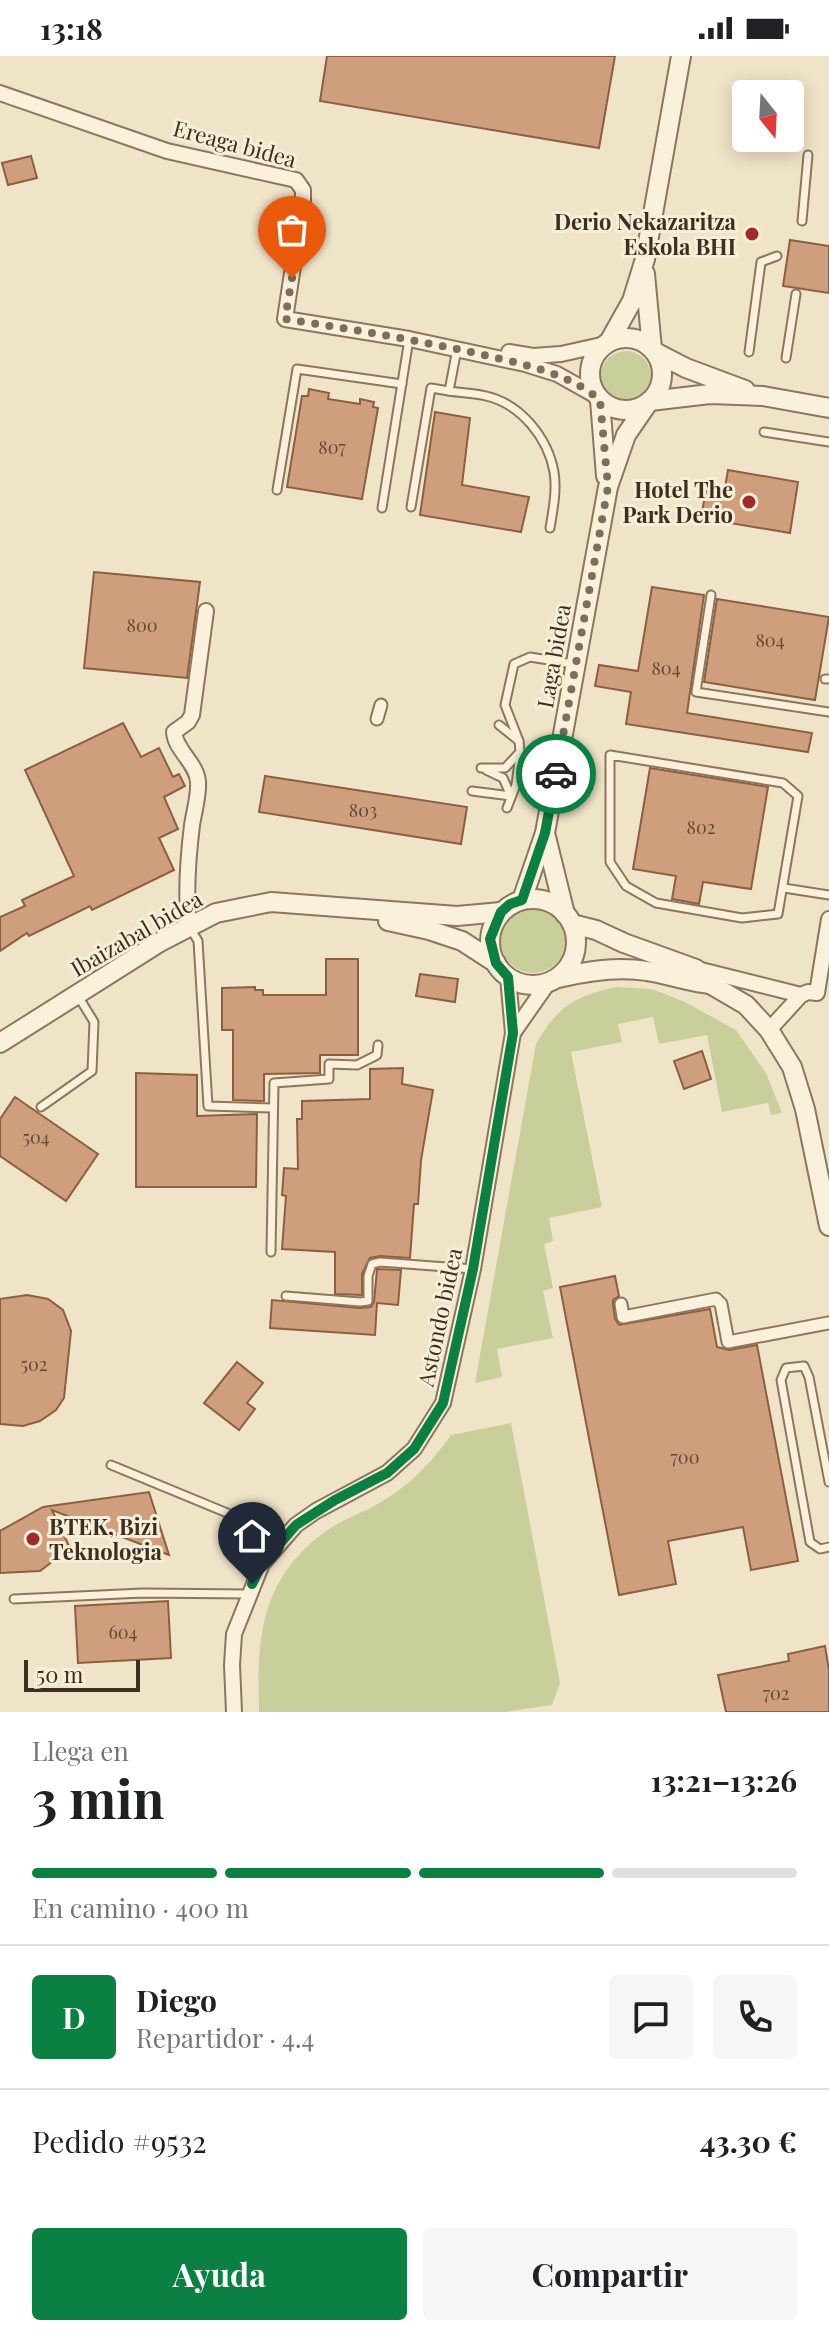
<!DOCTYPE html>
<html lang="es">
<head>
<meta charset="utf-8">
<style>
	:root { --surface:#fff; --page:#f6f6f6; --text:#202124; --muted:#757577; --line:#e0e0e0; --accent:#0b8043 }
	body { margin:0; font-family:"Playfair Display",serif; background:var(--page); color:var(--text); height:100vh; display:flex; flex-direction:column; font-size:30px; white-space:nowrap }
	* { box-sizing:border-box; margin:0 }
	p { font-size:26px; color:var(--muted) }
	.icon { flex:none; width:44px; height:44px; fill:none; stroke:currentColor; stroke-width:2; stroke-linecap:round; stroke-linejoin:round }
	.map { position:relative; height:1656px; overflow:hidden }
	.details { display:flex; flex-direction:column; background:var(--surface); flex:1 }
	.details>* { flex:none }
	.needle { width:52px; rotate:162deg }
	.buttons { position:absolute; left:732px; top:24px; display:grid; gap:16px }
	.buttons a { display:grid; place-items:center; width:72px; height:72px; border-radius:8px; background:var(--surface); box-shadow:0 4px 20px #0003; font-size:40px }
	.scale { position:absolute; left:24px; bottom:20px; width:116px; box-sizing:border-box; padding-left:8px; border:4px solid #3d2e20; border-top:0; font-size:22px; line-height:28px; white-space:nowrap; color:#3d2e20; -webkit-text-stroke:6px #f7eed8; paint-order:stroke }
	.pin { position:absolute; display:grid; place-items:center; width:68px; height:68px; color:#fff; margin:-82px -34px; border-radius:50% 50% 50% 0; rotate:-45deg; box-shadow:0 0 8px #0007 }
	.pin .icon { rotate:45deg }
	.courier { position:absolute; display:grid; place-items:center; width:80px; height:80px; margin:-40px; border:6px solid #0b8043; border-radius:50%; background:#fff; color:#222; box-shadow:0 2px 10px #0007 }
	.head em { font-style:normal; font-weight:700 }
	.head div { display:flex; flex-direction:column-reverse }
	.head { display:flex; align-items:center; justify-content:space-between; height:136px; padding:0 32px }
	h1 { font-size:52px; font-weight:700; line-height:60px }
	.bar { display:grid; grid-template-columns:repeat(4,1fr); gap:12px 8px; align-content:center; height:96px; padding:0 32px }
	.bar i { height:10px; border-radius:6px; background:var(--line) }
	.bar .current { background:var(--accent) }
	.bar p { grid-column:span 4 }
	.line { display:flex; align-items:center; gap:20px; padding:0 32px; border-top:2px solid var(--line) }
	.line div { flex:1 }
	.round { display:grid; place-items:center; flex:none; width:84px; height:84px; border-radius:8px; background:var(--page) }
	.primary-button { display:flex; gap:16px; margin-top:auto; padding:16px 32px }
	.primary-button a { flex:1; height:92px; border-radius:8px; background:var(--accent); color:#fff; font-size:32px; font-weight:700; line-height:92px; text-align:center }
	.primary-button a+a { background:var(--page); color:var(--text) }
	.status { display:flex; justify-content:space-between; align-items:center; height:56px; padding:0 40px; background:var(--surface); direction:ltr }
	.status svg { height:22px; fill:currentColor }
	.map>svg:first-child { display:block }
</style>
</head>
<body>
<div class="status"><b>13:18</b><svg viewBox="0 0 49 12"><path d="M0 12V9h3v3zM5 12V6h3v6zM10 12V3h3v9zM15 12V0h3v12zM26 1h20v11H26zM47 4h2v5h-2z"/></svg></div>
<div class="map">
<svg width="829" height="1656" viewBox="0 0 829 1656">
	<rect width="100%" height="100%" fill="#f0e4c8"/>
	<g fill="#c9cf9b">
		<circle cx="626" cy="320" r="25"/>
		<circle cx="533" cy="885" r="32"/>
		<path d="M616,931L652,933L685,946L736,974L766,1017L782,1057L771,1059L768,1047L722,1056L707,979L659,988L653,961L618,968L622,986L571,996L602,1151L549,1162L553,1185L544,1188L553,1232L543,1235L553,1282L497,1293L502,1321L475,1327L536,988C558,950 573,941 616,931Z"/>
		<path d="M511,1367L560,1627L552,1649L505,1656H259C257,1581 260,1523 326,1475C343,1463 363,1457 381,1446C410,1429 432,1406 451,1379Z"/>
	</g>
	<g fill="#cf9f7d" stroke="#8d5f41" stroke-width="2">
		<polygon points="327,0 615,0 599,92 320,45"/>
		<polygon points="31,100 37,122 8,129 2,107"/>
		<polygon points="790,184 829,190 829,237 783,230"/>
		<polygon points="309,333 329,337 328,343 360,348 360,343 374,346 373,351 378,352 362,443 287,431 302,340 308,340"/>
		<polygon points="435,356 470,362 462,429 529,441 521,476 420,459"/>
		<polygon points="728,414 798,426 790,477 718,465 719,459 702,456 706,434 724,437"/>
		<polygon points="94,516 200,526 187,622 84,612"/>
		<polygon points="652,531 704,539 687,657 812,677 808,696 626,668 631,636 595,630 599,609 638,615"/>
		<polygon points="717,543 829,561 815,644 704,626"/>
		<polygon points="123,667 141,701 159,692 173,721 179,718 185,730 164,741 178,773 159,782 174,814 92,854 90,850 29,880 27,877 0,895 0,861 25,850 22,844 74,820 25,714"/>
		<polygon points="650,712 768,731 751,833 703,826 699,848 672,843 676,820 633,813"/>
		<polygon points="265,720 467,751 461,788 259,756"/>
		<polygon points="326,903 358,903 358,999 320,999 320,1017 264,1018 264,1045 233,1044 233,974 222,974 222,932 255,931 255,934 263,934 263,939 326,939"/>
		<polygon points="420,918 458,923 455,946 416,940"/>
		<polygon points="702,995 711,1023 684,1033 674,1005"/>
		<polygon points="403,1012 402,1028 433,1034 421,1104 418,1148 414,1148 410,1202 380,1200 370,1202 362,1218 362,1239 335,1238 335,1196 282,1193 286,1140 282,1139 284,1112 298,1113 297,1063 302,1063 302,1045 370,1043 370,1013"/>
		<polygon points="136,1017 197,1019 197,1060 257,1058 256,1131 136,1131"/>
		<polygon points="15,1041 98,1098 66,1145 0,1100 0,1063"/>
		<polygon points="377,1213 401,1214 398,1249 377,1247 375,1279 270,1272 272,1244 359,1252 371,1251 374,1246"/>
		<polygon points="615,1220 619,1240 613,1244 613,1249 615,1263 619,1269 710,1253 717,1291 729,1294 757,1289 798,1505 751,1514 743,1471 668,1485 676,1528 619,1539 560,1231"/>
		<polygon points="27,1239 48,1243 63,1254 71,1275 64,1342 56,1354 40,1365 23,1370 0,1368 0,1243"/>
		<polygon points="237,1306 263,1327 247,1347 255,1353 239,1374 204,1347"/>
		<polygon points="149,1436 169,1499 52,1454 70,1492 40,1515 0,1517 0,1475 43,1451"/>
		<polygon points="168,1545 171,1602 78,1607 75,1550"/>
		<polygon points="825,1590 829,1614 829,1656 726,1656 718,1619 789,1605 788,1598"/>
	</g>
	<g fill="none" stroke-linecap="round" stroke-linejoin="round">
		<defs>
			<g id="service">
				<polyline points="802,165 808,99"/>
				<path d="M457,293L449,335C461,337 474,337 486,340C521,348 548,382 554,416C557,434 553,454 550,472"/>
				<polyline points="749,296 761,206 777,200"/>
				<polyline points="786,302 796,238"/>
				<polyline points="764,376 829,386"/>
				<polyline points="277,434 297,313 402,328"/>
				<polyline points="411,451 431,332 449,335"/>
				<polyline points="382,452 409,283"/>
				<polyline points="711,539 696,636 829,656"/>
				<polyline points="825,623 829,623"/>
				<polyline points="519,685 505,649 514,608 530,601 573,608"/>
				<polygon points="610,699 783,727 798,740 778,858 742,862 656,847 626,830 610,806"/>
				<polyline points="481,712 505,712 520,696 519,685 499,669"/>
				<polyline points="486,714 503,722 511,740"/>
				<polyline points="472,735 511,740"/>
				<polyline points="507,752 516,729 520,698"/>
				<polyline points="784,832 829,839"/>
				<polyline points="190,872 198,885 208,1050 273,1052"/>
				<polyline points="41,1051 92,1015 94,966 78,940"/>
				<polyline points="271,1196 274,1027 329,1023 329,1008 357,1009 377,999 378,989"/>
				<polyline points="286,1240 360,1246 368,1245 368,1220 372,1208 380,1206 473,1213"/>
				<polyline points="111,1409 266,1473 282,1483"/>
				<polyline points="829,1426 809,1321 804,1310 786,1312 781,1324 810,1486 820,1493 829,1491"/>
				<polyline points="14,1543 143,1537 248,1538"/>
			</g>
			<g id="pedestrian">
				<polyline points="377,663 381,649"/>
				<polyline points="621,1248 623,1261 716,1243 721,1248 728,1286 828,1267"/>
			</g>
			<g id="minor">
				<polyline points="0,37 167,95 296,124 303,134 303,145 285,263 409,283 525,308 557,318 598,341"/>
				<polyline points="509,296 533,300 561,298 606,288"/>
				<path d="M189,869C185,836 188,802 192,769C194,756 199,739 198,726C197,707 175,694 174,676L188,666L192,659L206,555"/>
				<polyline points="697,913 801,939 808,936 817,937 829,863"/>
				<polyline points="769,974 801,939"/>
				<polyline points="513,977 548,927"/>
				<polyline points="234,1656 232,1609 234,1578 262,1508 296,1469 316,1455 387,1417 414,1393 443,1347 473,1213 513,977 508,921"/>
			</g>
			<g id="tertiary">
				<polyline points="645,218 652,293"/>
				<circle cx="626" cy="318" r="36"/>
				<polyline points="609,286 632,245 645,203 681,0"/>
				<polyline points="655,296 686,312 745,334"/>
				<polyline points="600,344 606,420"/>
				<polyline points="650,345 710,338 763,340 829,352"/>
				<polyline points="545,777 565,858"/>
				<circle cx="533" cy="886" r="43"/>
				<polyline points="522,844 545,777 608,431 626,379 648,347"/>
				<polyline points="388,865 429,874 462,885 496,907"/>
				<polyline points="572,868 596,874 624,887 696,913 710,928 746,949 769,974 792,1011 805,1053 829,1170"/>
				<path d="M558,922C587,915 617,910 647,915C668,918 688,926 710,928"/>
				<polyline points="0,987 160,886 216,857 271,846 457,860 501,856"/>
			</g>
		</defs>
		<use href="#service" stroke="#8d765c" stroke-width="11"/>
		<use href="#pedestrian" stroke="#8d765c" stroke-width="15"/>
		<use href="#minor" stroke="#8d765c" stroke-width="18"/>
		<use href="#tertiary" stroke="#8d765c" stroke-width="22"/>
		<use href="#service" stroke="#faf1dc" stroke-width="7"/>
		<use href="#pedestrian" stroke="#faf1dc" stroke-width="11"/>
		<use href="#minor" stroke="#faf1dc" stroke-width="14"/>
		<use href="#tertiary" stroke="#faf1dc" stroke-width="18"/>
	</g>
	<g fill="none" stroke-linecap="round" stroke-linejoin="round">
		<path stroke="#7c6e5b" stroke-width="8" stroke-dasharray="0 14.4" d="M292,222L285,263C351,273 416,284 480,298C521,308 567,316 600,344L608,431L556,718"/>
		<polyline stroke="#0b8043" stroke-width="10" points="252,1528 262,1508 296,1469 335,1444 387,1417 414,1393 443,1347 473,1213 513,977 508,921 496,907 490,883 501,856 510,848 522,844 545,777 556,718"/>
	</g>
	<g fill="#9e2a2b" stroke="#f7eed8" stroke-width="3">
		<circle cx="752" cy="178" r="8"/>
		<circle cx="749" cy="446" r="8"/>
		<circle cx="33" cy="1483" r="8"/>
	</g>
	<g text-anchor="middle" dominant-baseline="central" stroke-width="6" stroke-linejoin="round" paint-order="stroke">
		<g font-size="18" fill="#624a37">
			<text x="332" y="391">807</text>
			<text x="142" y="569">800</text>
			<text x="770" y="584">804</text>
			<text x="666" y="612">804</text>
			<text x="363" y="754">803</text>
			<text x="701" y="771">802</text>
			<text x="36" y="1081">504</text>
			<text x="34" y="1308">502</text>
			<text x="685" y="1401">700</text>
			<text x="123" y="1576">604</text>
			<text x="776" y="1637">702</text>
		</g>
		<g font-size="22" fill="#3d2e20" stroke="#f7eed8">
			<text transform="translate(235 87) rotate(15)">Ereaga bidea</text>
			<text transform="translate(553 600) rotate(-80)">Laga bidea</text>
			<text transform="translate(136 877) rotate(-30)">Ibaizabal bidea</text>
			<text transform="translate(439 1261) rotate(-78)">Astondo bidea</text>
		</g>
		<g font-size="22" font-weight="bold" fill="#3d2e20" stroke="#f7eed8" text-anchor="end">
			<text x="736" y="165">Derio Nekazaritza<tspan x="736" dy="25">Eskola BHI</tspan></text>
			<text x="733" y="433">Hotel The<tspan x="733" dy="25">Park Derio</tspan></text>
			<text x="49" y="1470" text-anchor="start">BTEK, Bizi<tspan x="49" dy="25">Teknologia</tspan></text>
		</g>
	</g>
</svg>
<div class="buttons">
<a><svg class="needle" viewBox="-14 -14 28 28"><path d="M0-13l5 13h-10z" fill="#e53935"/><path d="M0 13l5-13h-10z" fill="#757577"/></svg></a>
</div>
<div class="scale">50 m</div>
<div class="pin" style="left:292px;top:222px;background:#ea580c"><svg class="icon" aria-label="bag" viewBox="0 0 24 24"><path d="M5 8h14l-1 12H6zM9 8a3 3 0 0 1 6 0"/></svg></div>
<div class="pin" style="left:252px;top:1528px;background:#1f2937"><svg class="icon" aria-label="home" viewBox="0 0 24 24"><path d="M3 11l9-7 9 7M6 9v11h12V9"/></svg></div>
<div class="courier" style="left:556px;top:718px"><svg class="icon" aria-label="car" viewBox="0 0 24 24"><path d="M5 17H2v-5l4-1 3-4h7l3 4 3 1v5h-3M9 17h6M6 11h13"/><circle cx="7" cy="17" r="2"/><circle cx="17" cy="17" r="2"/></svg></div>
</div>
<section class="details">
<div class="head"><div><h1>3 min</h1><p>Llega en</p></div><em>13:21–13:26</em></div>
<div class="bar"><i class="current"></i><i class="current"></i><i class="current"></i><i></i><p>En camino · 400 m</p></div>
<div class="line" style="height:144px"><b class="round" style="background:var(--accent);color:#fff">D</b><div><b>Diego</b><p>Repartidor · 4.4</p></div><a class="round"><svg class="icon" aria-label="chat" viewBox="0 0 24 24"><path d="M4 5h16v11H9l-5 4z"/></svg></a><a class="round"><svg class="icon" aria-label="phone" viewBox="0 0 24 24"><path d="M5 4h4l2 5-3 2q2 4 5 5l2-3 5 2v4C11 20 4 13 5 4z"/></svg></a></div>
<div class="line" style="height:104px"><div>Pedido #9532</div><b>43.30 €</b></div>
<div class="primary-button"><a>Ayuda</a><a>Compartir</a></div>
</section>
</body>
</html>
